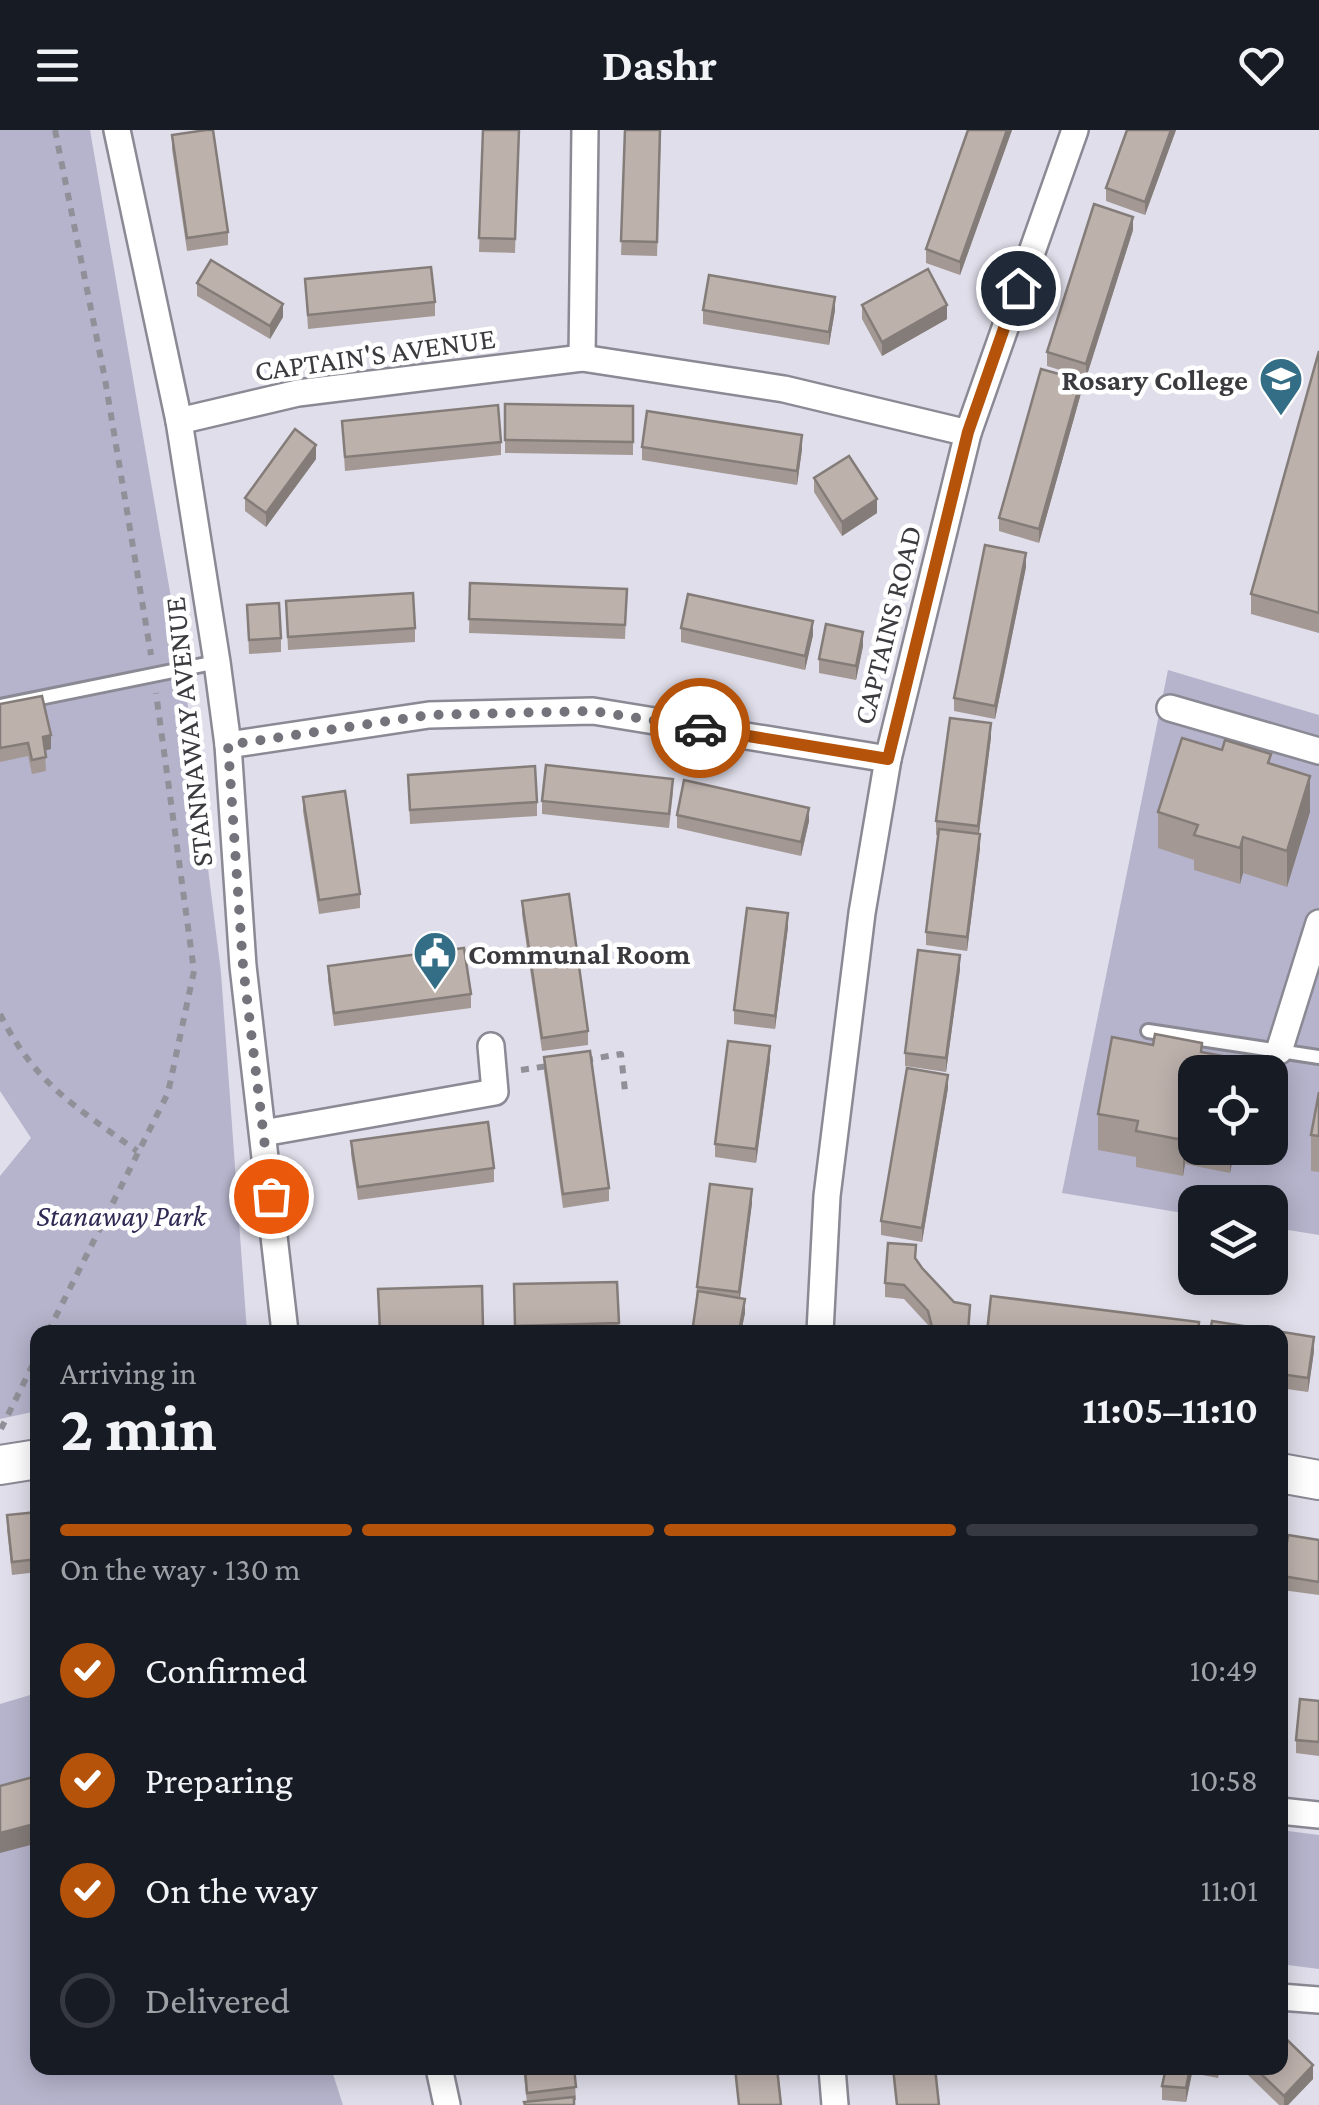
<!DOCTYPE html>
<html lang="en">
<head>
<meta charset="utf-8">
<style>
	:root { --surface:#171b24; --page:#20242c; --text:#f1f3f6; --muted:#9ea1a6; --line:#363941; --accent:#b45309 }
	body { margin:0; font-family:"Crimson Pro",serif; background:var(--page); color:var(--text); height:100vh; display:flex; flex-direction:column; font-size:38px; white-space:nowrap }
	* { box-sizing:border-box; margin:0 }
	p { font-size:32px; color:var(--muted) }
	.icon { flex:none; width:55px; height:55px; fill:none; stroke:currentColor; stroke-width:2; stroke-linecap:round; stroke-linejoin:round }
	.map { position:relative; flex:1; overflow:hidden }
	.side { position:absolute; left:30px; top:1195px; width:1258px; height:750px; display:flex; flex-direction:column; background:var(--surface); border-radius:20px; box-shadow:0 5px 25px #0003 }
	.side>* { flex:none }
	.buttons { position:absolute; left:1178px; top:925px; display:grid; gap:20px }
	.buttons a { display:grid; place-items:center; width:110px; height:110px; border-radius:20px; background:var(--surface); box-shadow:0 5px 25px #0003; font-size:50px }
	.pin { position:absolute; display:grid; place-items:center; width:85px; height:85px; color:#fff; margin:-42px; border:5px solid #fff; border-radius:50%; box-shadow:0 2px 10px #0007 }
	.courier { position:absolute; display:grid; place-items:center; width:100px; height:100px; margin:-50px; border:8px solid #b45309; border-radius:50%; background:#fff; color:#222; box-shadow:0 2px 12px #0007 }
	.headline em { font-style:normal; font-weight:700 }
	.headline div { display:flex; flex-direction:column-reverse }
	.headline { display:flex; align-items:center; justify-content:space-between; height:170px; padding:0 30px }
	h1 { font-size:65px; font-weight:700; line-height:75px }
	.bar { display:grid; grid-template-columns:repeat(4,1fr); gap:15px 10px; align-content:center; height:120px; padding:0 30px }
	.bar i { height:12px; border-radius:8px; background:var(--line) }
	.bar .on { background:var(--accent) }
	.bar p { grid-column:span 4 }
	ol { padding:0 30px; list-style:none }
	li { display:flex; align-items:center; gap:30px; height:110px }
	li p { margin-inline-start:auto }
	li .icon { padding:10px; border-radius:50%; background:var(--accent); color:#fff; stroke-width:4 }
	li:last-child { color:var(--muted) }
	li i { width:55px; height:55px; border:5px solid var(--line); border-radius:50% }
	header { display:flex; justify-content:space-between; align-items:center; height:130px; padding:0 30px; background:var(--surface); font-size:45px; font-weight:700 }
	.map>svg:first-child { display:block }
</style>
</head>
<body>
<header><svg class="icon" aria-label="menu" viewBox="0 0 24 24"><path d="M4 6h16M4 12h16M4 18h16"/></svg>Dashr<svg class="icon" aria-label="heart" viewBox="0 0 24 24"><path d="M12 20l-8-8c-3-5 5-10 8-4 3-6 11-1 8 4z"/></svg></header>
<div class="map">
<svg width="1319" height="1975" viewBox="0 0 1319 1975">
	<rect width="100%" height="100%" fill="#dfdeea"/>
	<g fill="#b6b4cc" fill-rule="evenodd">
		<polygon points="0,0 90,0 183,537 221,843 247,1202 38,1202 37,1281 0,1289 0,1046 31,1008 0,961"/>
		<path d="M1168,540L1319,585V1105L1270,1097V1072H1195V1085L1062,1063ZM1195,942H1270V1018H1195Z"/>
		<polygon points="37,1563 38,1938 331,1938 343,1975 0,1975 0,1574"/>
		<polygon points="1280,1700 1319,1705 1319,1839 1280,1834"/>
	</g>
	<g fill="none" stroke-linecap="round" stroke-linejoin="round">
		<defs>
			<g id="lane">
				<polyline points="0,576 217,532"/>
				<polyline points="1148,901 1319,927"/>
			</g>
			<g id="street">
				<polyline points="117,0 179,291 217,532 228,615 243,836 285,1202"/>
				<polyline points="582,228 585,0"/>
				<polyline points="179,291 298,263 582,228 784,259 968,303"/>
				<polyline points="1170,578 1319,621"/>
				<polyline points="228,615 429,585 593,581 888,629"/>
				<polyline points="1279,921 1319,793"/>
				<polyline points="263,1003 495,962 491,916"/>
				<polyline points="820,1202 827,1066 862,783 888,629 968,303 1075,0"/>
				<polyline points="1280,1681 1319,1685"/>
				<polyline points="1280,1867 1319,1870"/>
				<polyline points="439,1938 447,1975"/>
				<polyline points="832,1938 835,1975"/>
			</g>
			<g id="secondary">
				<polyline points="0,1335 38,1329"/>
				<polyline points="1280,1343 1319,1350"/>
			</g>
		</defs>
		<use href="#lane" stroke="#8a8994" stroke-width="18"/>
		<use href="#street" stroke="#8a8994" stroke-width="30"/>
		<use href="#secondary" stroke="#8a8994" stroke-width="42"/>
		<g stroke="#919098" stroke-width="6" stroke-dasharray="8 8" stroke-linecap="butt">
			<polyline points="55,0 105,249 151,525"/>
			<path d="M0,884C35,954 76,977 137,1021"/>
			<polyline points="585,930 621,924 625,961"/>
			<polyline points="521,940 548,936"/>
			<polyline points="48,1202 168,963 194,841 156,563"/>
			<polyline points="1,1299 38,1224"/>
		</g>
		<use href="#lane" stroke="#fff" stroke-width="12"/>
		<use href="#street" stroke="#fff" stroke-width="25"/>
		<use href="#secondary" stroke="#fff" stroke-width="38"/>
	</g>
	<g fill="#a39894">
		<polygon points="483,0 519,0 515,123 479,122"/>
		<polygon points="625,0 661,0 657,126 621,125"/>
		<polygon points="968,0 1012,0 960,145 926,133 926,119"/>
		<polygon points="1176,0 1145,85 1106,71 1106,58"/>
		<polygon points="172,5 228,102 228,115 187,121 172,19"/>
		<polygon points="1133,100 1086,248 1047,236 1047,222"/>
		<polygon points="305,149 435,172 435,186 308,199"/>
		<polygon points="197,153 283,187 270,209 197,166"/>
		<polygon points="862,175 947,189 882,226 862,189"/>
		<polygon points="703,180 835,180 829,215 703,194"/>
		<polygon points="1319,221 1319,503 1251,484 1251,464"/>
		<polygon points="1081,263 1039,413 999,401 999,388"/>
		<polygon points="505,274 633,276 633,325 505,323"/>
		<polygon points="342,291 501,312 501,325 345,341"/>
		<polygon points="642,317 802,319 797,355 642,330"/>
		<polygon points="316,329 266,397 245,381 245,368"/>
		<polygon points="814,348 877,383 842,406 814,362"/>
		<polygon points="1026,437 995,589 954,581 954,568"/>
		<polygon points="470,453 627,459 625,509 469,503"/>
		<polygon points="286,471 415,498 415,512 288,520"/>
		<polygon points="247,475 281,508 281,522 249,524"/>
		<polygon points="681,498 813,505 805,540 681,512"/>
		<polygon points="863,516 856,550 819,543 819,529"/>
		<polygon points="0,574 51,619 45,620 46,641 32,644 28,626 0,632"/>
		<polygon points="991,607 979,704 980,718 967,821 926,815 926,802 938,705 936,705 936,691"/>
		<polygon points="1222,620 1271,634 1310,682 1287,757 1243,743 1240,754 1194,740 1194,730 1158,718 1158,682"/>
		<polygon points="408,645 537,672 537,686 410,694"/>
		<polygon points="673,662 669,698 542,684 542,671"/>
		<polygon points="303,667 360,764 360,778 319,784 303,681"/>
		<polygon points="677,685 809,691 801,726 677,698"/>
		<polygon points="522,771 588,901 588,915 542,921 522,784"/>
		<polygon points="788,797 775,899 734,894 734,880"/>
		<polygon points="328,836 471,864 471,878 334,896 328,850"/>
		<polygon points="960,839 946,942 905,936 905,923"/>
		<polygon points="1153,915 1202,922 1244,942 1195,942 1195,1018 1235,1018 1230,1043 1185,1034 1183,1046 1136,1037 1136,1027 1098,1020 1098,984"/>
		<polygon points="544,927 609,1058 609,1071 563,1078 544,941"/>
		<polygon points="770,930 756,1033 715,1027 715,1014"/>
		<polygon points="948,958 922,1112 881,1105 881,1091"/>
		<polygon points="1319,962 1319,1042 1311,1041 1311,1005"/>
		<polygon points="351,1011 494,1038 494,1052 358,1070 351,1024"/>
		<polygon points="752,1073 739,1168 745,1183 741,1202 693,1202 697,1157"/>
		<polygon points="916,1129 969,1202 930,1202 928,1195 904,1169 885,1167 885,1153"/>
		<polygon points="617,1152 619,1202 515,1202 514,1154"/>
		<polygon points="482,1156 483,1202 379,1202 378,1159"/>
		<polygon points="1280,1202 1314,1221 1308,1262 1280,1258"/>
		<polygon points="38,1382 38,1442 12,1445 7,1399 7,1385"/>
		<polygon points="1319,1410 1319,1465 1282,1460 1282,1446"/>
		<polygon points="1319,1571 1319,1626 1296,1623 1296,1610"/>
		<polygon points="523,1938 574,1938 576,1970 527,1972"/>
		<polygon points="1166,1938 1220,1938 1218,1948 1192,1943 1186,1972 1162,1970 1162,1956"/>
		<polygon points="1247,1938 1280,1938 1313,1949 1288,1975 1279,1975 1247,1944"/>
	</g>
	<g fill="#847c78">
		<polygon points="1007,0 1012,0 960,145 960,132"/>
		<polygon points="1171,0 1176,0 1145,85 1145,72"/>
		<polygon points="1133,87 1133,100 1086,248 1086,234"/>
		<polygon points="835,167 835,180 829,215 829,202"/>
		<polygon points="283,174 283,187 270,209 270,196"/>
		<polygon points="947,175 947,189 882,226 882,212"/>
		<polygon points="1081,250 1081,263 1039,413 1039,399"/>
		<polygon points="802,305 802,319 797,355 797,341"/>
		<polygon points="316,315 316,329 266,397 266,383"/>
		<polygon points="877,369 877,383 842,406 842,392"/>
		<polygon points="1026,423 1026,437 995,589 995,576"/>
		<polygon points="813,491 813,505 805,540 805,526"/>
		<polygon points="863,502 863,516 856,550 856,536"/>
		<polygon points="991,593 991,607 978,710 978,696"/>
		<polygon points="51,605 51,619 43,621 43,607"/>
		<polygon points="1310,646 1310,682 1287,757 1287,721"/>
		<polygon points="809,678 809,691 801,726 801,712"/>
		<polygon points="980,704 980,718 967,821 967,807"/>
		<polygon points="1243,707 1243,743 1240,754 1240,718"/>
		<polygon points="788,783 788,797 775,899 775,886"/>
		<polygon points="960,825 960,839 946,942 946,928"/>
		<polygon points="770,916 770,930 756,1033 756,1019"/>
		<polygon points="948,945 948,958 922,1112 922,1098"/>
		<polygon points="1185,999 1185,1034 1183,1046 1183,1010"/>
		<polygon points="1230,1018 1235,1018 1230,1043"/>
		<polygon points="752,1059 752,1073 739,1176 739,1162"/>
		<polygon points="745,1169 745,1183 741,1202 739,1202"/>
		<polygon points="1314,1207 1314,1221 1308,1262 1308,1248"/>
		<polygon points="38,1693 38,1713 0,1723 0,1703"/>
		<polygon points="1313,1935 1313,1949 1288,1975 1284,1975 1284,1966"/>
		<polygon points="1190,1938 1192,1938 1192,1943 1186,1972 1186,1958"/>
	</g>
	<g fill="#bdb1ac" stroke="#847c78" stroke-width="2.5">
		<polygon points="206,0 213,0 228,102 187,108 172,5"/>
		<polygon points="483,0 519,0 515,109 479,108"/>
		<polygon points="625,0 660,0 657,112 621,111"/>
		<polygon points="968,0 1007,0 960,132 926,119"/>
		<polygon points="1127,0 1171,0 1145,72 1106,58"/>
		<polygon points="1094,74 1133,87 1086,234 1047,222"/>
		<polygon points="211,130 283,174 270,196 197,153"/>
		<polygon points="431,137 435,172 308,185 305,149"/>
		<polygon points="928,139 947,175 882,212 862,175"/>
		<polygon points="709,145 835,167 829,202 703,180"/>
		<polygon points="1319,221 1319,483 1251,464"/>
		<polygon points="1041,239 1081,250 1039,399 999,388"/>
		<polygon points="505,274 633,276 633,312 505,310"/>
		<polygon points="498,275 501,312 345,327 342,291"/>
		<polygon points="647,281 802,305 797,341 642,317"/>
		<polygon points="295,299 316,315 266,383 245,368"/>
		<polygon points="849,326 877,369 842,392 814,348"/>
		<polygon points="985,415 1026,423 995,576 954,568"/>
		<polygon points="470,453 627,459 625,495 469,489"/>
		<polygon points="413,463 415,498 288,507 286,471"/>
		<polygon points="688,464 813,491 805,526 681,498"/>
		<polygon points="279,473 281,508 249,510 247,475"/>
		<polygon points="826,494 863,502 856,536 819,529"/>
		<polygon points="42,566 51,605 43,607 46,627 32,630 28,613 0,618 0,574"/>
		<polygon points="950,588 991,593 978,696 936,691"/>
		<polygon points="1182,608 1222,620 1225,610 1271,624 1268,633 1310,646 1287,721 1243,707 1240,718 1194,705 1198,695 1158,682"/>
		<polygon points="546,635 673,649 669,684 542,671"/>
		<polygon points="535,636 537,672 410,680 408,645"/>
		<polygon points="684,650 809,678 801,712 677,685"/>
		<polygon points="345,661 360,764 319,770 303,667"/>
		<polygon points="939,699 980,704 967,807 926,802"/>
		<polygon points="569,764 588,901 542,908 522,771"/>
		<polygon points="747,778 788,783 775,886 734,880"/>
		<polygon points="464,818 471,864 334,883 328,836"/>
		<polygon points="918,820 960,825 946,928 905,923"/>
		<polygon points="1155,904 1202,913 1201,922 1244,930 1242,942 1195,942 1195,1001 1185,999 1183,1010 1136,1001 1138,991 1098,984 1112,907 1153,915"/>
		<polygon points="728,911 770,916 756,1019 715,1014"/>
		<polygon points="590,921 609,1058 563,1064 544,927"/>
		<polygon points="907,938 948,945 922,1098 881,1091"/>
		<polygon points="1319,962 1319,1006 1311,1005"/>
		<polygon points="488,992 494,1038 358,1057 351,1011"/>
		<polygon points="710,1054 752,1059 739,1162 697,1157"/>
		<polygon points="888,1113 916,1115 915,1128 922,1138 954,1172 970,1175 968,1202 933,1201 928,1181 904,1155 885,1153"/>
		<polygon points="617,1152 619,1193 515,1196 514,1154"/>
		<polygon points="482,1156 483,1197 380,1200 378,1159"/>
		<polygon points="698,1161 745,1169 739,1202 728,1202 693,1196"/>
		<polygon points="991,1166 1199,1192 1198,1202 987,1202"/>
		<polygon points="1212,1191 1314,1207 1308,1248 1280,1244 1280,1202 1210,1202"/>
		<polygon points="38,1382 38,1429 12,1432 7,1385"/>
		<polygon points="1288,1405 1319,1410 1319,1452 1282,1446"/>
		<polygon points="1300,1569 1319,1571 1319,1612 1296,1610"/>
		<polygon points="33,1647 36,1657 38,1656 38,1693 0,1703 0,1656"/>
		<polygon points="1280,1903 1313,1935 1284,1966 1255,1938 1280,1938"/>
		<polygon points="525,1938 574,1938 576,1957 527,1963"/>
		<polygon points="735,1938 777,1938 781,1975 739,1975"/>
		<polygon points="893,1938 935,1938 939,1975 897,1975"/>
		<polygon points="1166,1938 1190,1938 1186,1958 1162,1956"/>
		<polygon points="574,1967 574,1975 525,1975 524,1972"/>
	</g>
	<g fill="none" stroke-linecap="round" stroke-linejoin="round">
		<polyline stroke="#74737b" stroke-width="10" stroke-dasharray="0 18" points="271,1066 243,836 228,615 429,585 593,581 700,598"/>
		<polyline stroke="#b45309" stroke-width="12" points="700,598 888,629 968,302 1018,158"/>
	</g>
	<defs>
		<symbol id="school-pin" viewBox="-11 -11 22 30"><path d="M0 17L-7.5 6A9.5 9.5 0 1 1 7.5 6Z" fill="#336e86" stroke="#fff"/><path d="M0-5L7-2L0 1L-7-2ZM-4 1L0 2.5L4 1V4Q0 6-4 4Z" fill="#fff"/></symbol>
		<symbol id="civic-pin" viewBox="-11 -11 22 30"><path d="M0 17L-7.5 6A9.5 9.5 0 1 1 7.5 6Z" fill="#336e86" stroke="#fff"/><path d="M-.6-6.5H3V-4.5H.6V-3L4-1V1h2V6H-6V1h2V-1L-.6-3ZM-1.2 2.5V6h2.4V2.5Z" fill="#fff"/></symbol>
	</defs>
	<g fill-rule="evenodd">
		<use href="#school-pin" x="1256" y="224" width="50" height="68"/>
		<use href="#civic-pin" x="410" y="798" width="50" height="68"/>
	</g>
	<g text-anchor="middle" dominant-baseline="central" stroke-width="9" stroke-linejoin="round" paint-order="stroke">
		<g font-size="30" fill="#3b3a3f" stroke="#fff">
			<text transform="translate(375 224) rotate(-8)">CAPTAIN'S AVENUE</text>
			<text transform="translate(887 495) rotate(-76)">CAPTAINS ROAD</text>
			<text transform="translate(188 602) rotate(-96)">STANNAWAY AVENUE</text>
		</g>
		<g font-size="30" font-weight="bold" fill="#3b3a3f" stroke="#fff" text-anchor="end">
			<text x="1248" y="249">Rosary College</text>
			<text x="468" y="823" text-anchor="start">Communal Room</text>
		</g>
		<g font-size="30" font-style="italic" fill="#302954" stroke="#fff">
			<text x="121" y="1085">Stanaway Park</text>
		</g>
	</g>
</svg>
<div class="buttons">
<a><svg class="icon" aria-label="locate" viewBox="0 0 24 24"><circle cx="12" cy="12" r="6"/><path d="M12 2v4M12 18v4M2 12h4M18 12h4"/></svg></a>
<a><svg class="icon" aria-label="layers" viewBox="0 0 24 24"><path d="M12 4l9 5-9 5-9-5zM3 14l9 5 9-5"/></svg></a>
</div>
<div class="pin" style="left:271px;top:1066px;background:#ea580c"><svg class="icon" aria-label="bag" viewBox="0 0 24 24"><path d="M5 8h14l-1 12H6zM9 8a3 3 0 0 1 6 0"/></svg></div>
<div class="pin" style="left:1018px;top:158px;background:#1f2937"><svg class="icon" aria-label="home" viewBox="0 0 24 24"><path d="M3 11l9-7 9 7M6 9v11h12V9"/></svg></div>
<div class="courier" style="left:700px;top:598px"><svg class="icon" aria-label="car" viewBox="0 0 24 24"><path d="M5 17H2v-5l4-1 3-4h7l3 4 3 1v5h-3M9 17h6M6 11h13"/><circle cx="7" cy="17" r="2"/><circle cx="17" cy="17" r="2"/></svg></div>
<section class="side">
<div class="headline"><div><h1>2 min</h1><p>Arriving in</p></div><em>11:05–11:10</em></div>
<div class="bar"><i class="on"></i><i class="on"></i><i class="on"></i><i></i><p>On the way · 130 m</p></div>
<ol>
<li><svg class="icon" aria-label="check" viewBox="0 0 24 24"><path d="M5 12l5 5 9-10"/></svg>Confirmed<p>10:49</p></li>
<li><svg class="icon" aria-label="check" viewBox="0 0 24 24"><path d="M5 12l5 5 9-10"/></svg>Preparing<p>10:58</p></li>
<li><svg class="icon" aria-label="check" viewBox="0 0 24 24"><path d="M5 12l5 5 9-10"/></svg>On the way<p>11:01</p></li>
<li><i></i>Delivered</li>
</ol>
</section>
</div>
</body>
</html>
